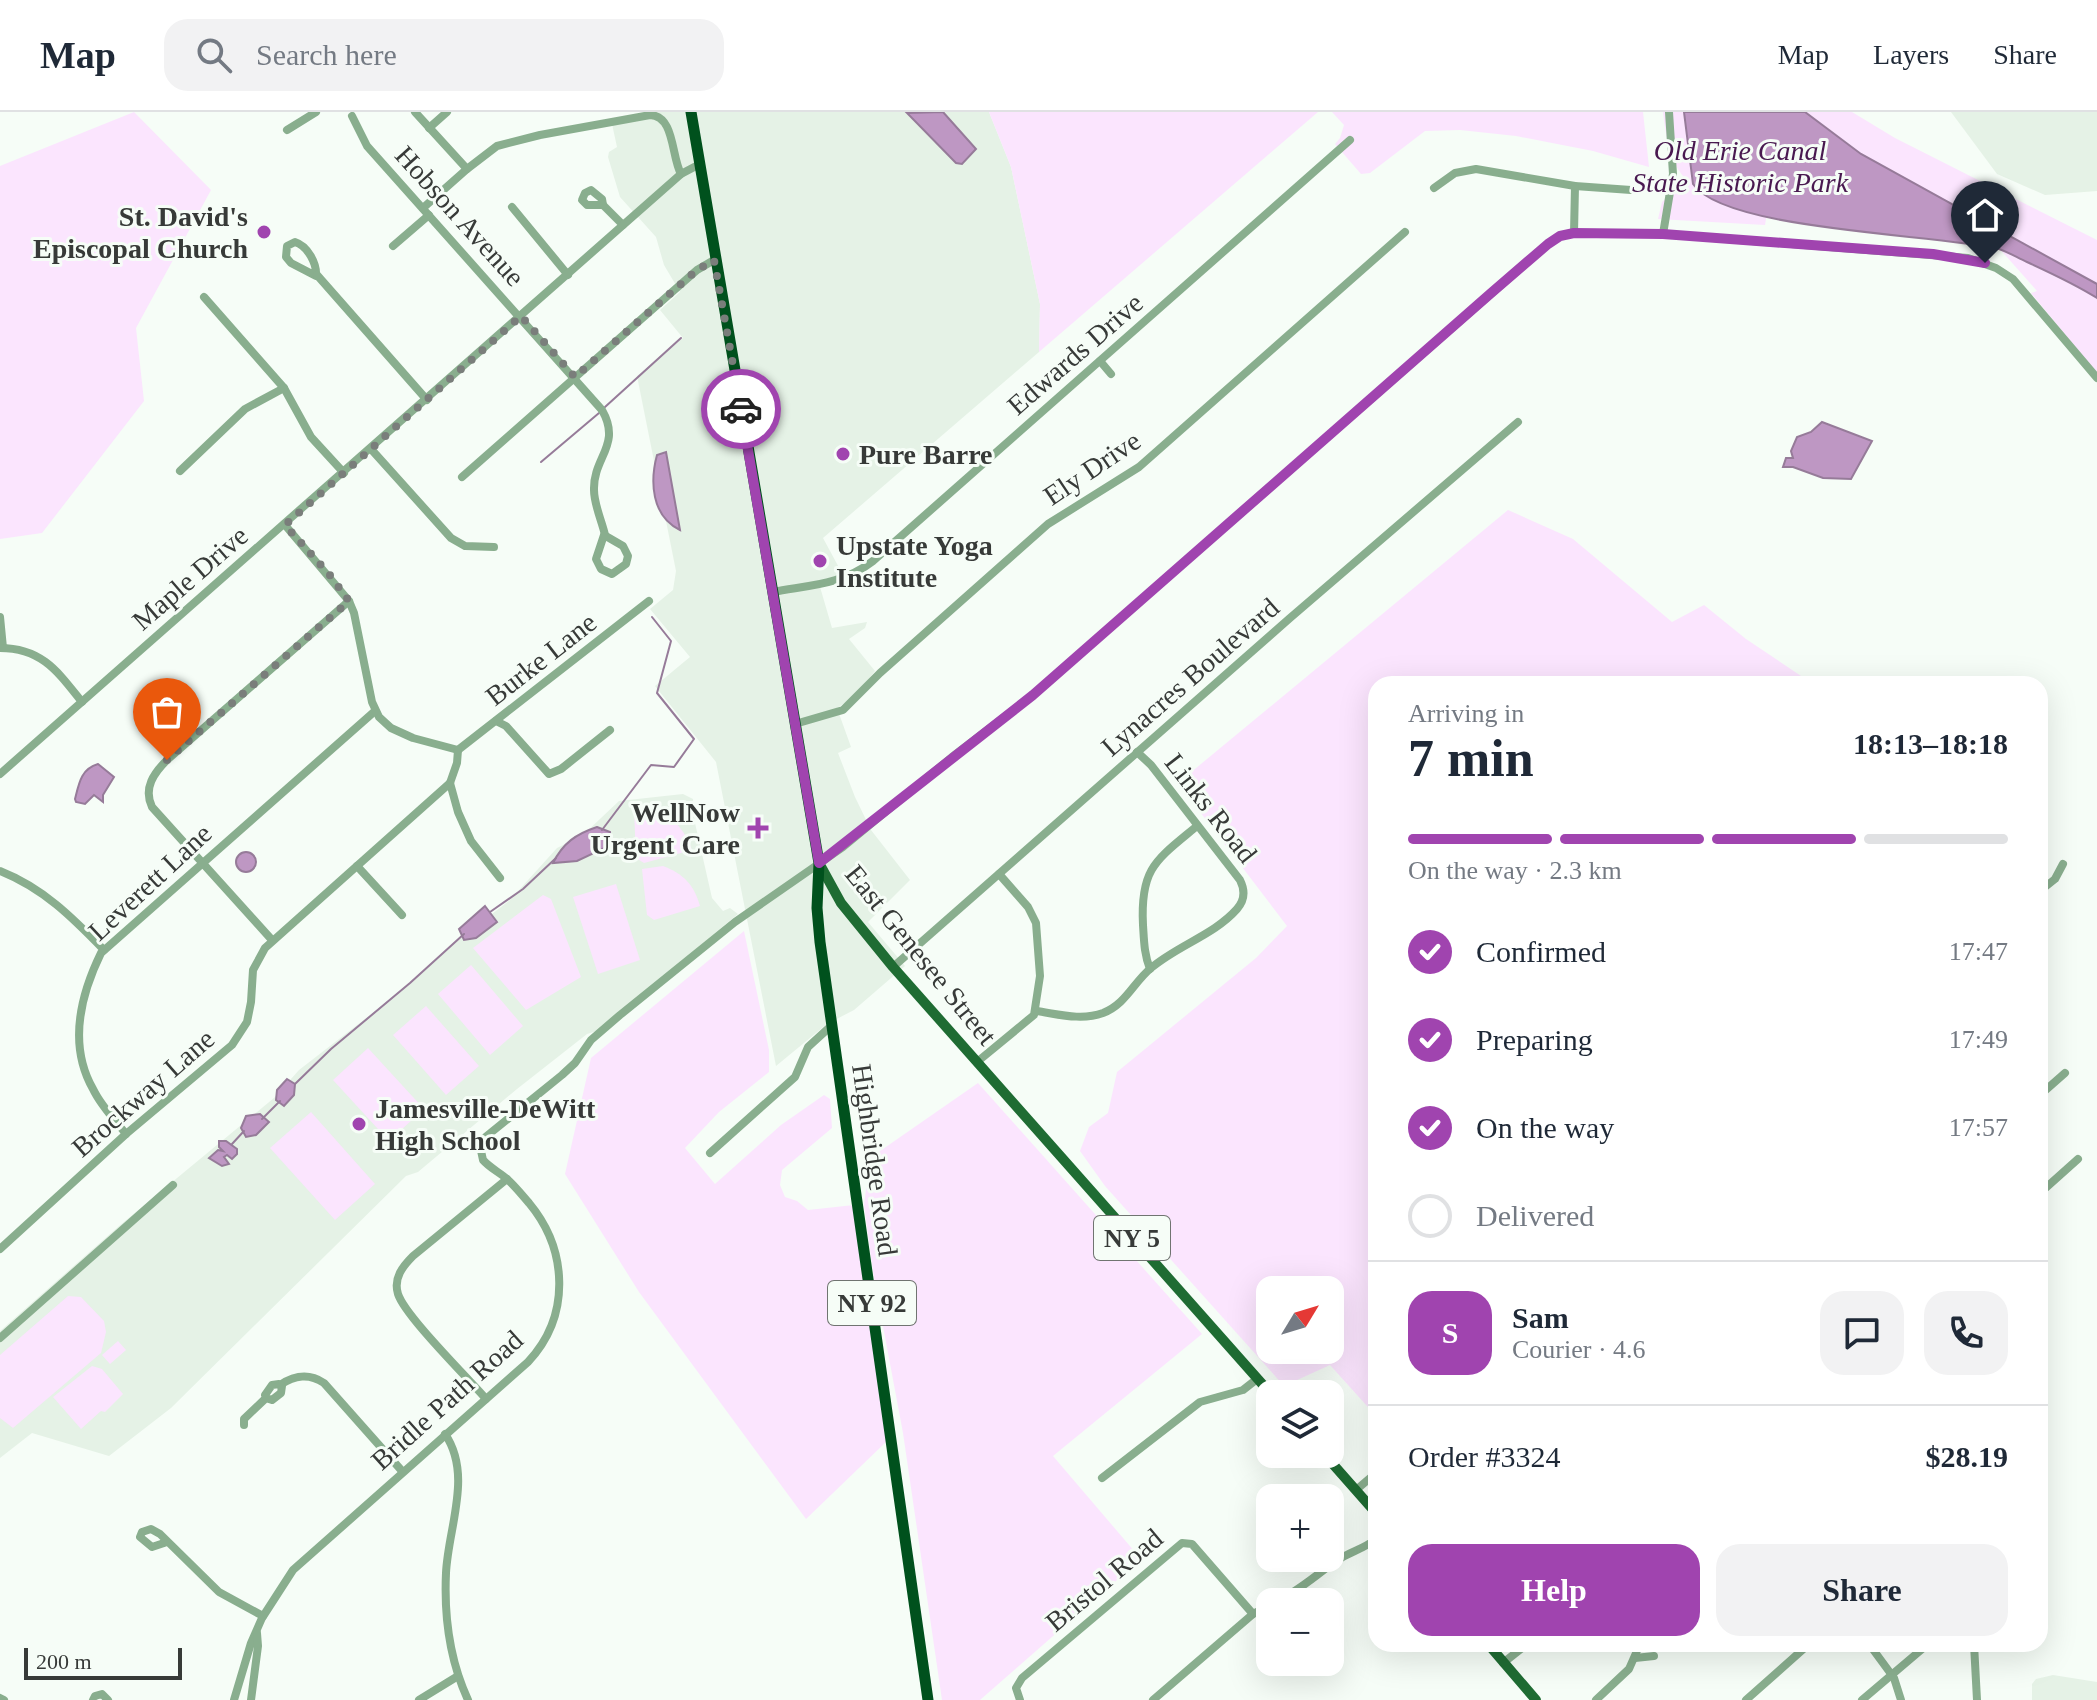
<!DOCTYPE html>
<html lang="en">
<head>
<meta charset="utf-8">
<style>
	:root { --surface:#fff; --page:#f2f2f3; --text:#1f2937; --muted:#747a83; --line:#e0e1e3; --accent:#a044af }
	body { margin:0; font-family:Georgia,serif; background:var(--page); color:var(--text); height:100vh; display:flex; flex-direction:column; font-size:30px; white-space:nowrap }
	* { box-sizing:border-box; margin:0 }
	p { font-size:26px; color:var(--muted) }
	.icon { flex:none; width:44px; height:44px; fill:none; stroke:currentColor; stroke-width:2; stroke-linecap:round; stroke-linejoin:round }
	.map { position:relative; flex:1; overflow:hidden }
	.sheet { position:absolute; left:1368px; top:564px; width:680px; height:976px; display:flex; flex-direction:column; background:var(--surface); border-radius:24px; box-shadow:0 8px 32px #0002 }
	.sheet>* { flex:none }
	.needle { width:52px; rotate:52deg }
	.buttons { position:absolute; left:1256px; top:1164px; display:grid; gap:16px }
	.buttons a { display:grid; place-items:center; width:88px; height:88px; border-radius:16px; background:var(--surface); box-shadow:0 8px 32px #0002; font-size:40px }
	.scale { position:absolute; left:24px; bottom:20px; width:158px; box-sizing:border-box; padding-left:8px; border:4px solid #373a38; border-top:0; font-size:22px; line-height:28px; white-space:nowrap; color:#373a38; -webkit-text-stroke:6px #f6fdf7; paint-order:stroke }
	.pin { position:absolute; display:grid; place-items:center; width:68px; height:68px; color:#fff; margin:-82px -34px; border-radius:50% 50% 50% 0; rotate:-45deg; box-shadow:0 0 8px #0007 }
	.pin .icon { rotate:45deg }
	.courier { position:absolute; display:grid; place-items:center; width:80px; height:80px; margin:-40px; border:6px solid #a044af; border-radius:50%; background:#fff; color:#222; box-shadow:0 2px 10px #0007 }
	.headline em { font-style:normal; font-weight:600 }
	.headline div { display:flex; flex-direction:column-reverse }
	.headline { display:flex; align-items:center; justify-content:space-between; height:136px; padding:0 40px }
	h1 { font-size:52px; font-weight:600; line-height:60px }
	.bar { display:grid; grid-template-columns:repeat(4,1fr); gap:12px 8px; align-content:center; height:96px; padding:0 40px }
	.bar i { height:10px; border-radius:6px; background:var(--line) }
	.bar .selected { background:var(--accent) }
	.bar p { grid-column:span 4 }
	.line { display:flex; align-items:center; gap:20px; padding:0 40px; border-top:2px solid var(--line) }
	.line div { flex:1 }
	.round { display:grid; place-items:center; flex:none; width:84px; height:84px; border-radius:24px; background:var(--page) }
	ol { padding:0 40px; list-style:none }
	li { display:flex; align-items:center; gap:24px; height:88px }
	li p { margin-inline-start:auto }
	li .icon { padding:8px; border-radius:50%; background:var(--accent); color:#fff; stroke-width:4 }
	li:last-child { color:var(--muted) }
	li i { width:44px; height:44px; border:4px solid var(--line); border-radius:50% }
	.cta { display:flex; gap:16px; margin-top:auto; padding:16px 40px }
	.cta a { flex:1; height:92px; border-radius:24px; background:var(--accent); color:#fff; font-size:32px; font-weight:600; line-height:92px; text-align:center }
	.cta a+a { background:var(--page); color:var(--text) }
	header { display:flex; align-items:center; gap:48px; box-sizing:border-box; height:112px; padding:0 40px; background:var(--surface); border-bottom:2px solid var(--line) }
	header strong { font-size:38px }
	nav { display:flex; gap:44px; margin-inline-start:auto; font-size:28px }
	.search { width:560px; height:72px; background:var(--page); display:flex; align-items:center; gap:20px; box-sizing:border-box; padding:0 28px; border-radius:24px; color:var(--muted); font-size:30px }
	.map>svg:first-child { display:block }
</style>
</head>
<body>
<header>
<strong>Map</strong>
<div class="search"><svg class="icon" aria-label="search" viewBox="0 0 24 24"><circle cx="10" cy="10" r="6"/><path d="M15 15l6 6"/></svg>Search here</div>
<nav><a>Map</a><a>Layers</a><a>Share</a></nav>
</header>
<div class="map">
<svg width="2097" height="1588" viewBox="0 0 2097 1588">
	<rect width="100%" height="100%" fill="#f6fdf7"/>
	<g fill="#e5f2e6">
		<polygon points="652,0 989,0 1011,55 1040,192 1039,240 823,426 843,463 818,468 832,516 867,510 865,516 849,527 875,559 855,584 837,596 851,635 838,641 855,685 871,718 910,768 868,810 905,854 854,898 827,912 776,954 716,650 655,574 690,545 650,497 673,478 676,459 637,264 683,226 660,198 680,180 664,153 656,125 620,85 608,45 609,40 617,35 612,12"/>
		<polygon points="1951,0 2097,0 2097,79 2045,83 1997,62"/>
		<polygon points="683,682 693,687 695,711 712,786 723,799 730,796 738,802 597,919 587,922 517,977 418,1060 406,1064 171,1296 109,1344 32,1321 0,1346 0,1219 119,1114 274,986 299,958 392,886 456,830 510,788 557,736 583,723 619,689"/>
		<polygon points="2053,1563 2097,1570 2097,1588 2032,1588 2032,1572 2036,1567"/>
	</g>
	<g fill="#fbe5fe" fill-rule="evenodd">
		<polygon points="134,0 211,78 136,216 144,289 42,421 0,427 0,54"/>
		<polygon points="989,0 1318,0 1039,240 1040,192 1011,55"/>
		<polygon points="1332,0 1643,0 1649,55 1593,39 1516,24 1460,18 1425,19 1370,61 1361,62 1335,32 1340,26 1344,13"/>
		<path d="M1663,0H1852L1895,26L2097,128V261L2031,181L2037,179L1990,126L1767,101L1765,113L1658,107L1662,90L1687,68C1669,51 1666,24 1663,0Z"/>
		<path d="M1508,398L1573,427L1672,510L1704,493L1746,527L1813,572H1376V1304L1330,1253L1284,1274L1105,1074L1080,1039L1089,1015L1108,1001L1117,960L1256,846L1287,814L1178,671ZM1270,1178H1330V1238H1270Z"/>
		<path d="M634,697C664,694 682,711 692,738L644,751L636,746Z"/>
		<path d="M663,754C684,762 694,773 700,794L654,808L647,803L642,757Z"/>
		<polygon points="616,772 640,848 598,862 573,785"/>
		<polygon points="543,783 551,787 581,865 526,898 473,836"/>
		<polygon points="744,819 769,938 769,960 719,1000 685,1036 715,1072 781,1013 824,983 830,987 832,1016 782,1058 780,1073 785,1085 797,1089 808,1098 854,1093 887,1329 806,1407 639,1180 565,1062 591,946"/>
		<polygon points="471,853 523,914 490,943 438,882"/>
		<polygon points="426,894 479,954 446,983 393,923"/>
		<polygon points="368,936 424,997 389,1029 333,968"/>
		<polygon points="978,971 1202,1222 1053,1344 1141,1447 980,1588 942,1588 903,1321 874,1166 864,1093 870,1046"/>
		<polygon points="311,1000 375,1072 335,1108 270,1036"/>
		<polygon points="68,1184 81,1185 104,1209 106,1220 101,1241 13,1316 0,1306 0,1243"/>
		<polygon points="118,1229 126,1238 110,1252 102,1243"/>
		<polygon points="92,1254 102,1257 123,1282 105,1300 101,1299 81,1317 53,1285"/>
	</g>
	<g fill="#be97c3" stroke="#967b99" stroke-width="2">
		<polygon points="943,0 976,37 962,52 956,51 907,1"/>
		<path d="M1684,0H1805L1861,42L2097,172V186C2075,172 2051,161 2027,150C2018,146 2008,140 1999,137C1939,122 1725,119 1693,72Z"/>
		<polygon points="1822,310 1872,329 1851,367 1823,366 1793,355 1783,355 1786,346 1793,346 1791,339 1797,325 1811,320"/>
		<path d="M666,340L680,418C651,404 650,369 657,343Z"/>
		<path d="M98,652L114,665L103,683V690L94,683L85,692L76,690L75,687C79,671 81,657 98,652Z"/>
		<path d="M597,715L610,720L611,733L577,749L553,751C563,731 576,722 597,715Z"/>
		<circle cx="246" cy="750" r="10"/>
		<polygon points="485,794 497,810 476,826 464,828 459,817"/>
		<polygon points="287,967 295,972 294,983 284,994 276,988 277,978"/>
		<polygon points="260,1002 269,1010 256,1023 246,1025 241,1016 246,1004"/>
		<polygon points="219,1029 226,1029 237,1037 237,1042 232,1047 227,1043 224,1045 229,1052 222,1054 209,1046 218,1038 223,1039 219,1035"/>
	</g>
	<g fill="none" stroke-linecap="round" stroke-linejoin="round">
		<g stroke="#967b99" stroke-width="2">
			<polyline points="605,295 681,226"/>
			<polyline points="541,350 599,301"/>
			<polyline points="602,718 651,653 674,655 694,627 657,581 671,529 652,505"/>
			<polyline points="490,800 523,777 556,746"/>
			<polyline points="295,972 331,937 410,871 464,822"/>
			<polyline points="262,1007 280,989"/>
			<polyline points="232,1032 244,1019"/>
		</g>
		<g stroke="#89ae8e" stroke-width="8">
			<polyline points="415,0 467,57"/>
			<path d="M352,4L367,34L602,298C622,333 593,345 594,378C594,393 602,409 605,423"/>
			<polyline points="429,16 447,0"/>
			<polyline points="287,18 316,0"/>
			<polyline points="1434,76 1455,61 1476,57 1575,74 1631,78"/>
			<polygon points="591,78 602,87 603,93 587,93 582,88 585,81"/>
			<polyline points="603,93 623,113"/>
			<polyline points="512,95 568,163"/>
			<path d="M423,96L467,57L497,34L540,23L650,3C675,4 671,44 681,62"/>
			<polyline points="1574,121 1575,74"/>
			<polyline points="1663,122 1673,62 1669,0"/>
			<path d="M295,130C308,134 317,152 316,164L291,151L286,145L287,134Z"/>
			<polyline points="393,134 429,103"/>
			<polyline points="317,163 427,288"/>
			<polyline points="204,185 284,276 311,325 344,361"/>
			<polyline points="1100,249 1111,262"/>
			<polyline points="371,337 451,426 465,434 494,435"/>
			<polyline points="180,359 245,297 284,276"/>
			<polyline points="462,365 697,158 714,148"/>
			<polyline points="285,413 349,489 354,501 372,590 379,605 391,616 413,626 458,638"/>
			<polygon points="604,423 623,434 628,444 626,452 612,462 601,457 596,447"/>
			<path d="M773,480C810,473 842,473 873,449L1350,28"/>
			<polyline points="0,505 3,536"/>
			<path d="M0,536C42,536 58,560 82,590"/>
			<polyline points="496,609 506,614 549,662 561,657 610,618"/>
			<polyline points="795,612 843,598 880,561 1048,412 1139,355 1405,120"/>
			<polyline points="458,638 649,489"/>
			<polyline points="458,638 457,651 450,671 458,700 471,729 500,766"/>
			<polyline points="0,662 681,62 698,53"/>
			<polyline points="357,754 402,803"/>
			<path d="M0,759C43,776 72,805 104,838"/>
			<polyline points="2040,779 2055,767 2063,752"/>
			<path d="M272,828L152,695C143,676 154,661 167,648L349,489"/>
			<polyline points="893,855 1290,506 1518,310"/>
			<path d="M1150,857C1144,842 1144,828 1143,813C1140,756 1156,748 1197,714"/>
			<path d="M1036,899C1058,902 1081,909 1103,901C1126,892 1133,871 1151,856C1178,833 1214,823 1237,797C1245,788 1245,778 1240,768L1151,653L1137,640"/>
			<polyline points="977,950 1034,903 1040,864 1036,811 1028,795 999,762"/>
			<polyline points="2040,983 2065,961"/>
			<path d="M126,1022C115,1008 101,994 93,977C68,933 80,884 101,841L375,599"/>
			<polyline points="710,1041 795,965 808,935 831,914"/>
			<polyline points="2040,1081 2078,1047"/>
			<polyline points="0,1137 126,1022 232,933 247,910 251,890 253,858 265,836 450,671"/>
			<polyline points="0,1226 173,1073"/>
			<path d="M280,1273C295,1263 309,1261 324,1271L402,1359"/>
			<path d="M486,1287C468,1266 405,1204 398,1182C393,1166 403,1154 413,1144L507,1067"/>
			<polyline points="244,1313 244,1307 266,1286 272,1288 281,1281 282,1274 279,1272 272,1273 265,1283 266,1286"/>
			<path d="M445,1322C473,1363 448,1416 446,1461C444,1504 450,1549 468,1588"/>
			<polyline points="1102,1366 1200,1290 1243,1278 1257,1267"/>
			<polyline points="1356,1378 1376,1361"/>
			<polyline points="167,1430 152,1435 140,1425 142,1420 151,1417 160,1422 219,1480 263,1504"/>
			<path d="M1276,1490C1301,1478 1319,1460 1341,1446C1353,1439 1365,1436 1376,1427"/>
			<polyline points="1869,1532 1894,1566 1901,1588"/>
			<polyline points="1974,1532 1977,1588"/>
			<polyline points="1635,1546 1654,1544"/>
			<polyline points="1503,1551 1527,1532"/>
			<polyline points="0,1586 4,1588"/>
			<polyline points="93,1588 95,1584 102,1582 108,1588"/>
			<path d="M234,1588L251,1531L262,1506L293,1458L528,1250C571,1204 568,1138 529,1091C522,1083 515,1074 507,1067C499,1060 490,1056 483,1048L480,1034L483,1027L562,963L575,951L591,928L620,903L735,810L843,735L952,645L1033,583L1548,132L1560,124L1574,121L1663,122L1968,146L1996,156L2013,167L2097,266"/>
			<polyline points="251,1588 258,1534 257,1521"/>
			<polyline points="419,1588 458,1564"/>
			<polyline points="1020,1588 1016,1576 1022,1566 1182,1431 1192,1432 1253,1502"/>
			<polyline points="1153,1588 1253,1502 1270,1493"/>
			<polyline points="1596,1588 1629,1557 1640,1532"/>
			<polyline points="1746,1588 1809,1532"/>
			<polyline points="1862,1588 1928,1532"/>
		</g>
		<g stroke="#1f6c33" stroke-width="10">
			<polyline points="819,751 841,791 893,855 1271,1282"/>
			<polyline points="1324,1342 1376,1401"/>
			<polyline points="1488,1532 1536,1588"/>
		</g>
		<polyline stroke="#00511d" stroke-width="11" points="691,0 819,751 817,796 820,830 928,1588"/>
	</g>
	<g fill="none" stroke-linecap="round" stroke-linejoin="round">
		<polyline stroke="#7a7e7b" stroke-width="8" stroke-dasharray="0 14.4" points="167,648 349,489 329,462 285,413 521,204 575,265 697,158 714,148 741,297"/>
		<polyline stroke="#a044af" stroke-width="10" points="741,297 819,751 1033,583 1490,182 1548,132 1560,124 1574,121 1663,122 1933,142 1985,151"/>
	</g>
	<g fill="#a044af" stroke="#f6fdf7" stroke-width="3">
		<circle cx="264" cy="120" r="8"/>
		<circle cx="843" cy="342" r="8"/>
		<circle cx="820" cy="449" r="8"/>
		<path d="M754 704h8v8h8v8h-8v8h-8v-8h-8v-8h8z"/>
		<circle cx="359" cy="1012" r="8"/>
	</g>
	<g text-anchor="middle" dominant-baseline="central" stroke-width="6" stroke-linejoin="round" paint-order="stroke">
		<g fill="#f6fdf7" stroke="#707471" stroke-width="2">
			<rect x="1094" y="1104" width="76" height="44" rx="6"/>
			<rect x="828" y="1169" width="88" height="44" rx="6"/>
		</g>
		<g font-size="26" font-weight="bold" fill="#373a38">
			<text x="1132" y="1126">NY 5</text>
			<text x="872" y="1191">NY 92</text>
		</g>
		<g font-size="28" font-style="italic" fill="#491950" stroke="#f6fdf7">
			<text x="1740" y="38">Old Erie Canal<tspan x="1740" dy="32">State Historic Park</tspan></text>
		</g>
		<g font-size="28" font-weight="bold" fill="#373a38" stroke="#f6fdf7" text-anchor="start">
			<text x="248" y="104" text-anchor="end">St. David's<tspan x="248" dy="32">Episcopal Church</tspan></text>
			<text x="859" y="342">Pure Barre</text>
			<text x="836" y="433">Upstate Yoga<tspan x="836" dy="32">Institute</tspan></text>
			<text x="740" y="700" text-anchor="end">WellNow<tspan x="740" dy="32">Urgent Care</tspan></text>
			<text x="375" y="996">Jamesville-DeWitt<tspan x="375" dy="32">High School</tspan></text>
		</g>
		<g font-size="28" fill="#373a38" stroke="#f6fdf7">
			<text transform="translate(460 104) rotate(48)">Hobson Avenue</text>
			<text transform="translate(1075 242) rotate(-41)">Edwards Drive</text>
			<text transform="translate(1092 356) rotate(-34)">Ely Drive</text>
			<text transform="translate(190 466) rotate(-41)">Maple Drive</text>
			<text transform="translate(541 547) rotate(-38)">Burke Lane</text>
			<text transform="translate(1190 565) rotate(-41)">Lynacres Boulevard</text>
			<text transform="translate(1211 696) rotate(52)">Links Road</text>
			<text transform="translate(150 770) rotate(-43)">Leverett Lane</text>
			<text transform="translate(921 843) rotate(51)">East Genesee Street</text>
			<text transform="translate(143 981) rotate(-41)">Brockway Lane</text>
			<text transform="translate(875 1048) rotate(82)">Highbridge Road</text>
			<text transform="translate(447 1288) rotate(-42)">Bridle Path Road</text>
			<text transform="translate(1104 1468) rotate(-40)">Bristol Road</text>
		</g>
	</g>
</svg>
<div class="buttons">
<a><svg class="needle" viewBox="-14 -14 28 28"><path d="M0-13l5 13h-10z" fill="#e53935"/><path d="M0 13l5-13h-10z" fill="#747a83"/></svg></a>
<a><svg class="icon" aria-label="layers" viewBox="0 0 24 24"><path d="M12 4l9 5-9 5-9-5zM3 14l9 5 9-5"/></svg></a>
<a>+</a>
<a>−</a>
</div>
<div class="scale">200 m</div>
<div class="pin" style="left:167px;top:648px;background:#ea580c"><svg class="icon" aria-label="bag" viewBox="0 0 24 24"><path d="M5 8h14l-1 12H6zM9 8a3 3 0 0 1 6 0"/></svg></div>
<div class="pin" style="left:1985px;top:151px;background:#1f2937"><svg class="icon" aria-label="home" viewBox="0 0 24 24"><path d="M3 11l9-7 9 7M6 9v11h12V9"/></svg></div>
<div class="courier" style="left:741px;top:297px"><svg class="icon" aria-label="car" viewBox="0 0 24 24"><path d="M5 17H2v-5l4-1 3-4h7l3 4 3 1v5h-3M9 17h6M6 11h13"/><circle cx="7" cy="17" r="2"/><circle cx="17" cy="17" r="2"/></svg></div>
<section class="sheet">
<div class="headline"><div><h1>7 min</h1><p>Arriving in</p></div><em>18:13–18:18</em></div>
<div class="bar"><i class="selected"></i><i class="selected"></i><i class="selected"></i><i></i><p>On the way · 2.3 km</p></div>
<ol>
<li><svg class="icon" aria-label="check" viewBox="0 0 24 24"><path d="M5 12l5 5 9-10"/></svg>Confirmed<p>17:47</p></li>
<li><svg class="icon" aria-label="check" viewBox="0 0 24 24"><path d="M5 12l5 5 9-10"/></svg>Preparing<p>17:49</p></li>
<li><svg class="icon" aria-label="check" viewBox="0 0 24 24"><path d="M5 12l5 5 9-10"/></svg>On the way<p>17:57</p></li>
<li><i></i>Delivered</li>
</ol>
<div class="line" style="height:144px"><b class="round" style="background:var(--accent);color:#fff">S</b><div><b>Sam</b><p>Courier · 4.6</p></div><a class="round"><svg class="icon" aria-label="chat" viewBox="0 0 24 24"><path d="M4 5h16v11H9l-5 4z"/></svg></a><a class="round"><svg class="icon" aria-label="phone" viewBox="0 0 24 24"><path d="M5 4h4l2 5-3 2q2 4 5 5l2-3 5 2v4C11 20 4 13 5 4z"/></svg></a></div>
<div class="line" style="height:104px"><div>Order #3324</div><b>$28.19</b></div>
<div class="cta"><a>Help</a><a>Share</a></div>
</section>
</div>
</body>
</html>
